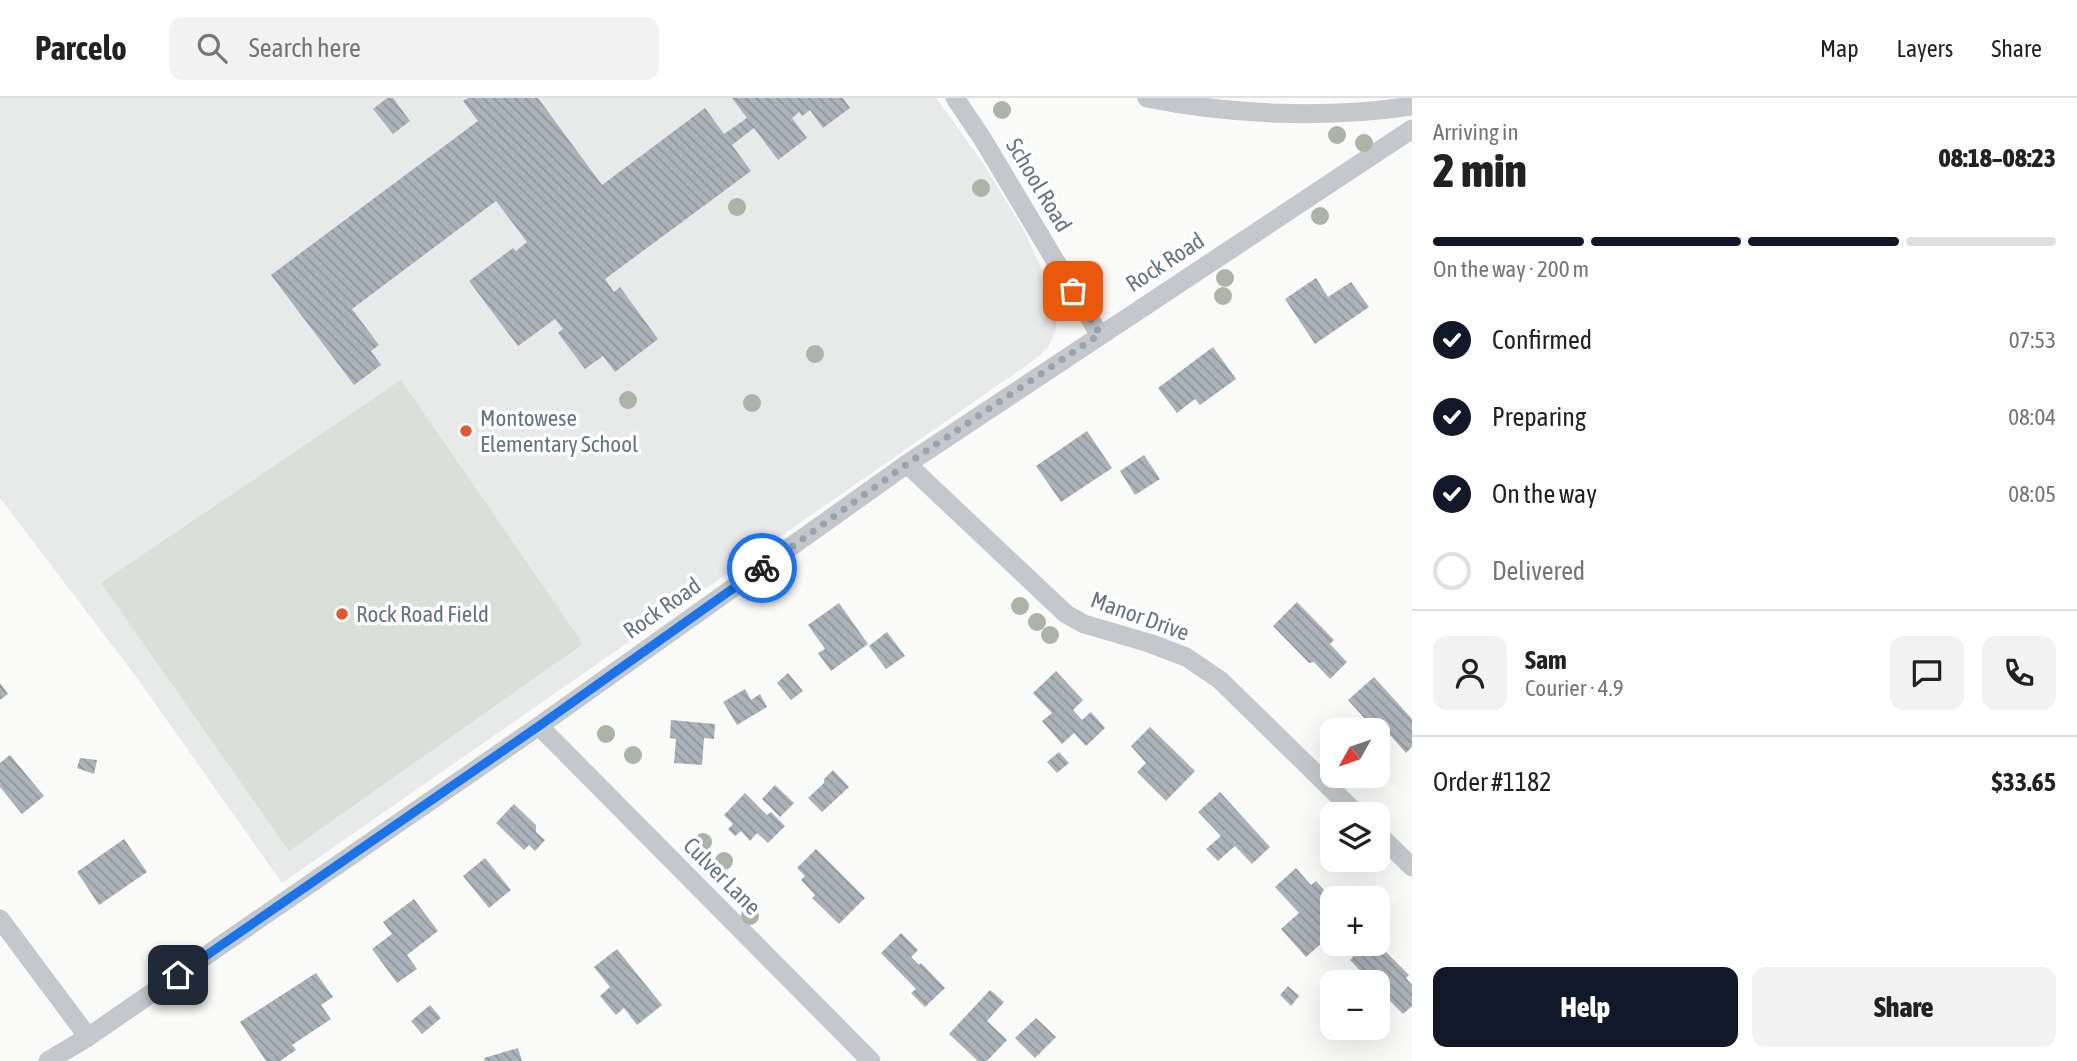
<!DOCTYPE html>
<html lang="en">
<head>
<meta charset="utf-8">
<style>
	:root { --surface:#fff; --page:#f2f2f2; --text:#222; --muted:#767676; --line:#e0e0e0; --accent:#111827 }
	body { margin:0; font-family:"Asap Condensed",sans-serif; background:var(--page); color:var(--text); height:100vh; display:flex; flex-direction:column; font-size:26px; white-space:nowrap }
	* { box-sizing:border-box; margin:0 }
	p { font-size:23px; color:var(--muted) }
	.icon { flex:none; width:38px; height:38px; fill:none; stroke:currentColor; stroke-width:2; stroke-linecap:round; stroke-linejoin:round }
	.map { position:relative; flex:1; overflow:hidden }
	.sheet { display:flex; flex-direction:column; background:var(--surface); width:665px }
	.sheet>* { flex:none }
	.needle { width:46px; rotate:230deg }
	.fabs { position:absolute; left:1320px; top:620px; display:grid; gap:14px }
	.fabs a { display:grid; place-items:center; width:70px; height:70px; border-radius:14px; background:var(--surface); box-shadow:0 7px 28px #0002; font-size:35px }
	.pin { position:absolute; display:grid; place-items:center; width:60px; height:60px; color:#fff; margin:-30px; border-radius:14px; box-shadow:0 4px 10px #0006 }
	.courier { position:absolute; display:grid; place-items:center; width:70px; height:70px; margin:-35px; border:5px solid #1a73e8; border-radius:50%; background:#fff; color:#222; box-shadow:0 2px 9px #0007 }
	.overview em { font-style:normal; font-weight:800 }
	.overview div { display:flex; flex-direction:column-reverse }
	.overview { display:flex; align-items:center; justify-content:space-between; height:119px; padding:0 21px }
	h1 { font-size:46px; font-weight:800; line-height:52px }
	.bar { display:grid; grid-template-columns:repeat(4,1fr); gap:10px 7px; align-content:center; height:84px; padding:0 21px }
	.bar i { height:9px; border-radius:5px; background:var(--line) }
	.bar .active { background:var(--accent) }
	.bar p { grid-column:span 4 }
	.line { display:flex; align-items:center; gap:18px; padding:0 21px; border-top:2px solid var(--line) }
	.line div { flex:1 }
	.round { display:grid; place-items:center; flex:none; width:74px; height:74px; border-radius:14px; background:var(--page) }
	ol { padding:0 21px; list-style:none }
	li { display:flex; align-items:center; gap:21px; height:77px }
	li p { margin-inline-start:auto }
	li .icon { padding:7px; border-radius:50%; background:var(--accent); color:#fff; stroke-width:4 }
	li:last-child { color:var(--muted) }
	li i { width:38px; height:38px; border:4px solid var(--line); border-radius:50% }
	.primary-button { display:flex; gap:14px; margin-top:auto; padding:14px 21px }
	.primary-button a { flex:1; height:80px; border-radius:14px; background:var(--accent); color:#fff; font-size:28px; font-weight:800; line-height:80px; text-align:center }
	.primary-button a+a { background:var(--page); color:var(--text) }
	header { display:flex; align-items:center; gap:42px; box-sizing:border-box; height:98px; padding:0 35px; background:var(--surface); border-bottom:2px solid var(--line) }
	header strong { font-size:33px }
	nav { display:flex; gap:38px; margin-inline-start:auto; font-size:24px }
	.search { width:490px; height:63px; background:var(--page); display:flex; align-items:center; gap:18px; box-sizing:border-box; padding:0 24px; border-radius:14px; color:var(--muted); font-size:26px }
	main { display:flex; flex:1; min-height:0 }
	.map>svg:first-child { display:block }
</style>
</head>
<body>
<header>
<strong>Parcelo</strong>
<div class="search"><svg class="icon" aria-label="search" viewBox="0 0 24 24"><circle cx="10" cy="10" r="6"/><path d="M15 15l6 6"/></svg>Search here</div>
<nav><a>Map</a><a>Layers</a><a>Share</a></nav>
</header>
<main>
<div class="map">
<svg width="1412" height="963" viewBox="0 0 1412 963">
	<defs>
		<pattern id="building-back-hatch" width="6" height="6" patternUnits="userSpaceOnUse" patternTransform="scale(1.75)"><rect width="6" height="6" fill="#aab3b9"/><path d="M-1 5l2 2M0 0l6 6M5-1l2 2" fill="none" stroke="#8e969c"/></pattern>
	</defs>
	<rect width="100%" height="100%" fill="#fafaf8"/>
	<polygon fill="#e8e9e9" points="0,0 936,0 983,65 1023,131 1052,193 1057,211 1056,231 1048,250 1030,265 282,785 137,580 0,400"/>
	<polygon fill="#dadfd7" points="401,282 583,546 289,753 101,485"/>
	<g fill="url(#building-back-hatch)">
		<polygon points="387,0 393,0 410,23 393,36 373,11"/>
		<polygon points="468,0 538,0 602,87 705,10 724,36 747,20 732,0 843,0 850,10 823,30 810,12 802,18 799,14 792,20 807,40 778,62 754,30 732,47 751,73 605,181 614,194 620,189 658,241 615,274 603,258 585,271 558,235 563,231 555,221 518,248 469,183 513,150 516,153 527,144 496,103 352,211 379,247 371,253 381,267 354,287 271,177 478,23 463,3"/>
		<polygon points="1316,180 1328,199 1351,184 1369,209 1315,246 1285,201"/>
		<polygon points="1213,249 1236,281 1200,307 1195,301 1177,315 1158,290"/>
		<polygon points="1087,333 1112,370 1061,404 1036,368"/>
		<polygon points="1144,357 1160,381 1135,397 1120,373"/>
		<polygon points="1297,504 1334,542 1330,546 1347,564 1330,581 1314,564 1309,565 1273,528"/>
		<polygon points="839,505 868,546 831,573 818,555 825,551 808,527"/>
		<polygon points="887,534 905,558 886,571 869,548"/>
		<polygon points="1056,573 1083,602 1073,612 1082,622 1091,614 1105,630 1086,648 1074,635 1062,646 1042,623 1052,615 1033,595"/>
		<polygon points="788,575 803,593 791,602 777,585"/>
		<polygon points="1374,579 1412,621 1412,649 1406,655 1391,638 1385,643 1348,602"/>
		<polygon points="0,585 8,596 0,602"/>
		<polygon points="745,591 751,602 760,596 767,609 737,627 723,604"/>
		<polygon points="671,622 715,626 714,641 704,640 702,667 674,665 676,641 670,640"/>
		<polygon points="1150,629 1195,673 1166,703 1137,674 1146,665 1131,648"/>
		<polygon points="1059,654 1069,665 1057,675 1047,664"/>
		<polygon points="10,657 44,698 22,716 0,689 0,665"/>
		<polygon points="80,660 97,662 94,676 77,670"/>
		<polygon points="833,672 849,689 822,714 808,700 824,685 824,681"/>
		<polygon points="775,687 794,705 780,719 762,701"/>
		<polygon points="1220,694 1270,749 1252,766 1235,748 1218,763 1206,751 1221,738 1198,714"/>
		<polygon points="745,695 767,717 771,714 785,728 768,745 757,735 750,743 741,733 735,738 728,731 733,726 724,717"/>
		<polygon points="514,706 536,727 536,734 545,742 535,753 529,747 524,752 496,725"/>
		<polygon points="124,741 147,774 99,807 77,774"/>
		<polygon points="816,751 865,800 839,826 812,800 815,797 801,782 805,778 797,770"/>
		<polygon points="485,760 511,792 489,810 463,778"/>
		<polygon points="1296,770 1311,787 1316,783 1332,801 1332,836 1306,859 1281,831 1299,815 1275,789"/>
		<polygon points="414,801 438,833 407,857 417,871 397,885 372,851 392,836 383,824"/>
		<polygon points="901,835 918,852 911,859 919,867 921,865 945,890 925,909 911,895 916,891 881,855"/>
		<polygon points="1367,845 1377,845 1409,877 1406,880 1412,887 1412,908 1403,916 1377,890 1377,884 1371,884 1350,862"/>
		<polygon points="617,851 662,907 637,927 624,910 616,917 600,898 610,889 594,869"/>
		<polygon points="316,875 333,899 321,907 331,921 292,947 296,952 280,963 266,963 240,924"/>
		<polygon points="1288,888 1299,898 1291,908 1280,897"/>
		<polygon points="990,892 1004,904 987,923 1007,942 987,963 978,963 949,936"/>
		<polygon points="430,907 441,920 422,936 411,923"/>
		<polygon points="1036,920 1056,939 1035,960 1015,940"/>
		<polygon points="518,950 522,963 485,963 484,960"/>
	</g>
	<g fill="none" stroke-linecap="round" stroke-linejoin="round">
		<g stroke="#c3c8cc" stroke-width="19">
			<polyline points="955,0 982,40 1099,236"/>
			<path d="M1147,0C1230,17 1328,21 1412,8"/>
			<polyline points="907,366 1066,516 1084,526 1149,545 1186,559 1220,582 1357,716"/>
			<polyline points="539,628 871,963"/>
			<polyline points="1377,735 1412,769"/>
			<polyline points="0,821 88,939"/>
			<polyline points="48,963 88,939 539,628 907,366 1412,31"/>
		</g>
	</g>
	<g fill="#aab4a7">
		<circle cx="1002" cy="12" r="9"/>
		<circle cx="1337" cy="37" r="9"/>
		<circle cx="1364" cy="45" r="9"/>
		<circle cx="981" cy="90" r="9"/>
		<circle cx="737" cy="109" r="9"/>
		<circle cx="1320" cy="118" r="9"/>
		<circle cx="1225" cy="180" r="9"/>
		<circle cx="1223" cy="198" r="9"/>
		<circle cx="815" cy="256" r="9"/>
		<circle cx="628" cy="302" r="9"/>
		<circle cx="752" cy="305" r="9"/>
		<circle cx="1020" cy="508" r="9"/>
		<circle cx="1037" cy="524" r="9"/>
		<circle cx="1050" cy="537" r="9"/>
		<circle cx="606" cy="636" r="9"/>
		<circle cx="633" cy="657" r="9"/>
		<circle cx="703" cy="744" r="9"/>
		<circle cx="724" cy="763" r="9"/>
		<circle cx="750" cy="818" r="9"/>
	</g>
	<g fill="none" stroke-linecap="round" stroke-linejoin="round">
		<polyline stroke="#99a4ac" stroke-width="7" stroke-dasharray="0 12.6" points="762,470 907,366 1100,236 1073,193"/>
		<polyline stroke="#1a73e8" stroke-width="9" points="178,877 539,628 762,470"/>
	</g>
	<g fill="#e4572e" stroke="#fff" stroke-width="2.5">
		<circle cx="466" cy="333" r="7"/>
		<circle cx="342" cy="516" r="7"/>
	</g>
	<g text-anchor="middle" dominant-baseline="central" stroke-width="7" stroke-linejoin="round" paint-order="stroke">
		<g font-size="23" fill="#657683" stroke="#fff">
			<text transform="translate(1039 87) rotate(59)">School Road</text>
			<text transform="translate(1165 164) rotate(-33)">Rock Road</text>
			<text transform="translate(662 510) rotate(-35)">Rock Road</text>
			<text transform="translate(1140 518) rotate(20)">Manor Drive</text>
			<text transform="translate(722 778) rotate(45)">Culver Lane</text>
		</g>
		<g font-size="23" fill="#657683" stroke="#fff" text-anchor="start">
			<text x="480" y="320">Montowese<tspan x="480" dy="26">Elementary School</tspan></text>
			<text x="356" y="516">Rock Road Field</text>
		</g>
	</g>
</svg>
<div class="fabs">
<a><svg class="needle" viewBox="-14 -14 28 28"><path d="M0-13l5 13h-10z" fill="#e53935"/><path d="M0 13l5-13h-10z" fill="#767676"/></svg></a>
<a><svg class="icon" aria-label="layers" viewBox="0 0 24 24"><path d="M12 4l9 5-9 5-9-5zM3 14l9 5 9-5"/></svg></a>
<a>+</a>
<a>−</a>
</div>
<div class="pin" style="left:1073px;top:193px;background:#ea580c"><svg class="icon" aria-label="bag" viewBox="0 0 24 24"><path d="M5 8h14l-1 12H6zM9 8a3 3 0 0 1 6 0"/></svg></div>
<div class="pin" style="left:178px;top:877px;background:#1f2937"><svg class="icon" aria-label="home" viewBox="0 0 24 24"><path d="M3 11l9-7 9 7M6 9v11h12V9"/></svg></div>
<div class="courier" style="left:762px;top:470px"><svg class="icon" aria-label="bike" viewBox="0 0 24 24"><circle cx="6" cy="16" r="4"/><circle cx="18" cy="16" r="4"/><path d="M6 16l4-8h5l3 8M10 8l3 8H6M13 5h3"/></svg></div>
</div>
<section class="sheet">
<div class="overview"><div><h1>2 min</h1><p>Arriving in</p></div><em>08:18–08:23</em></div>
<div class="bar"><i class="active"></i><i class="active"></i><i class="active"></i><i></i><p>On the way · 200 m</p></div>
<ol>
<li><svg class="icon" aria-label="check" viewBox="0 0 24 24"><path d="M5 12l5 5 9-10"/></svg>Confirmed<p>07:53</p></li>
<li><svg class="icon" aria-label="check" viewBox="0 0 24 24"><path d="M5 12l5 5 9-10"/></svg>Preparing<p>08:04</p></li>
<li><svg class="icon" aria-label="check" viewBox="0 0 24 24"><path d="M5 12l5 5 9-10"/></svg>On the way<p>08:05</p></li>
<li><i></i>Delivered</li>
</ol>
<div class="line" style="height:126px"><a class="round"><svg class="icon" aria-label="person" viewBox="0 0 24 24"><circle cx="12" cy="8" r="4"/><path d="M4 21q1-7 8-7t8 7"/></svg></a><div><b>Sam</b><p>Courier · 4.9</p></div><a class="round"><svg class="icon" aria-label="chat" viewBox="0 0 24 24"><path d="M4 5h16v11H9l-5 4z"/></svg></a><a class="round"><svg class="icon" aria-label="phone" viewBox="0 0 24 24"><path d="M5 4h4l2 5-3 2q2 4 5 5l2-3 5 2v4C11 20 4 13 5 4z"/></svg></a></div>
<div class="line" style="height:91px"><div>Order #1182</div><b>$33.65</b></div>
<div class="primary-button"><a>Help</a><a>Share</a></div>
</section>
</main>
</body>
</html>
